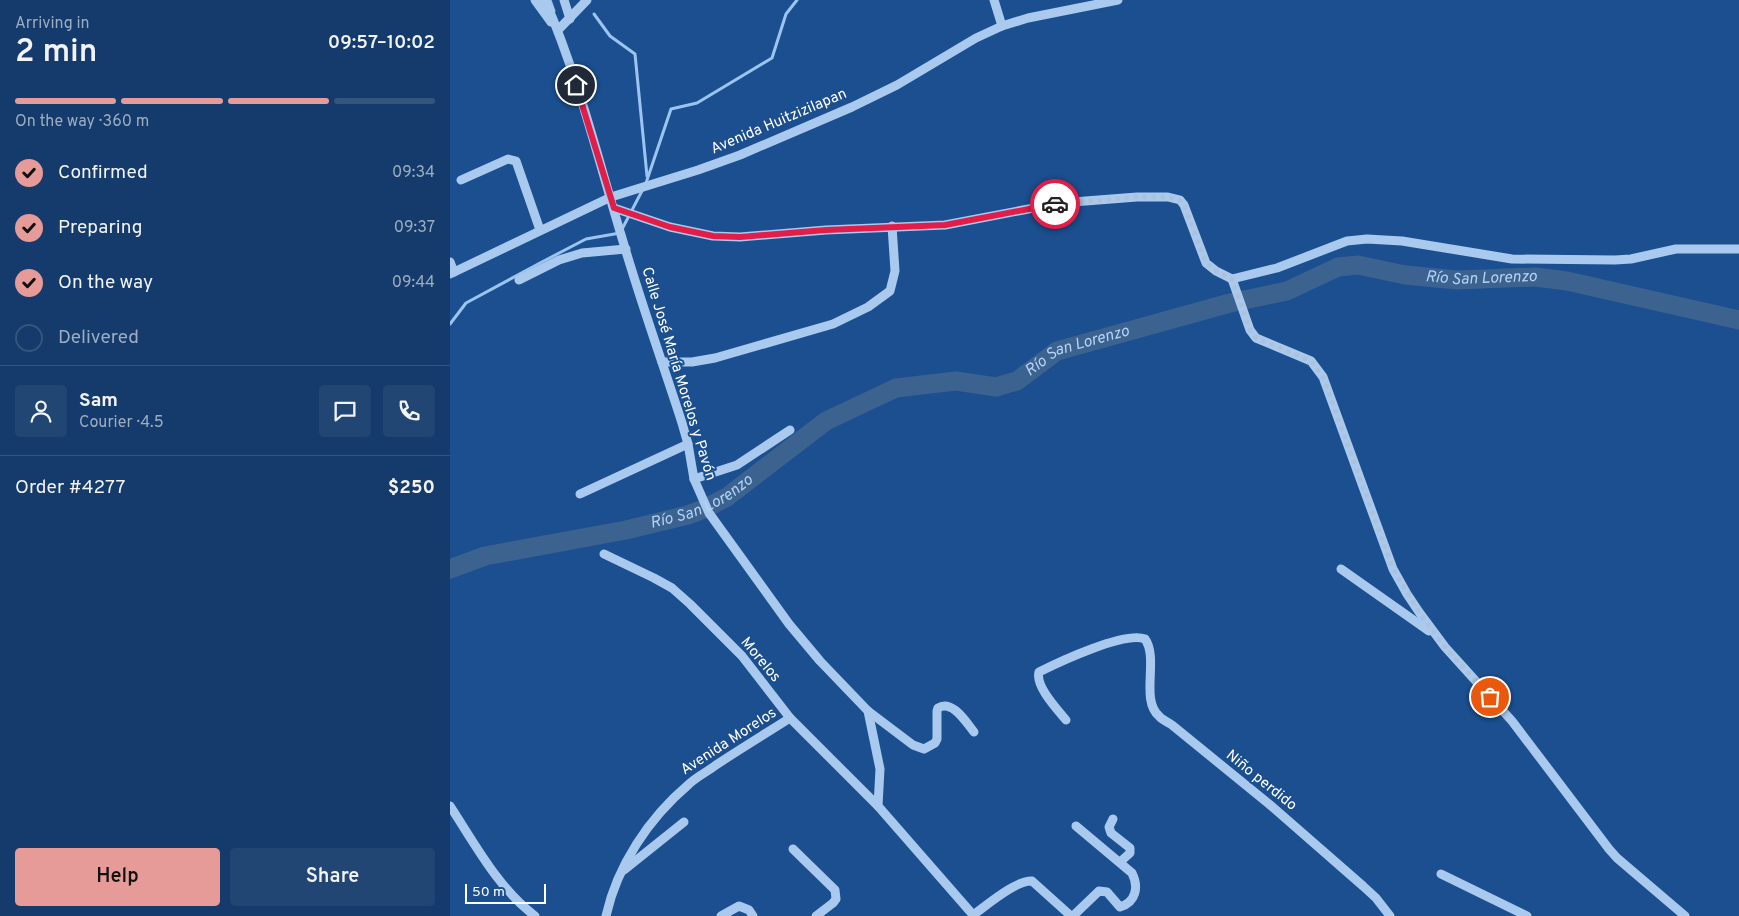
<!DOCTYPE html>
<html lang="en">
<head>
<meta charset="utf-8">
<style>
	:root { --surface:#143b6b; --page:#214673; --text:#f1f3f6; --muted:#9dadc1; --line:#33557e; --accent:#e69b98 }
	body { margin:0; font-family:Overpass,sans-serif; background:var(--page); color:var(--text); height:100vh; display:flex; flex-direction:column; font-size:19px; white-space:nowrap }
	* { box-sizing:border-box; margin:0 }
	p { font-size:16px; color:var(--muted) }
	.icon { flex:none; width:28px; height:28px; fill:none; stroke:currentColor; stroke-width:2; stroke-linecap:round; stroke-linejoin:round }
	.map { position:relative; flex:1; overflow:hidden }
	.sheet { display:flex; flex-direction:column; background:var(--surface); width:450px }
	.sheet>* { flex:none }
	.scale { position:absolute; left:15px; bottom:12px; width:81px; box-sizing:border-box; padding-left:5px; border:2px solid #fff; border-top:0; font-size:14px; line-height:18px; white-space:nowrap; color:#fff; -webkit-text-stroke:4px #1b4f8f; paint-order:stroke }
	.pin { position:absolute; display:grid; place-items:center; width:42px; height:42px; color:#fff; margin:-21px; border:2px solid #fff; border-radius:50%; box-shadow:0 1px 5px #0007 }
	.courier { position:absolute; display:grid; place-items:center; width:50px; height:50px; margin:-25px; border:4px solid #e11d48; border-radius:50%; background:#fff; color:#222; box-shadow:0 1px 6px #0007 }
	.overview em { font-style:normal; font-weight:600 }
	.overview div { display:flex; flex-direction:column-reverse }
	.overview { display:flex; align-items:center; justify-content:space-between; height:85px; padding:0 15px }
	h1 { font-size:32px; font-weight:600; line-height:38px }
	.bar { display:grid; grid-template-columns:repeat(4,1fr); gap:8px 5px; align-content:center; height:60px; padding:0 15px }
	.bar i { height:6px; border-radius:4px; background:var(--line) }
	.bar .current { background:var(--accent) }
	.bar p { grid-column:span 4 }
	.line { display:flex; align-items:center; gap:12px; padding:0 15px; border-top:1px solid var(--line) }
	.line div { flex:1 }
	.round { display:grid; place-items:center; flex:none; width:52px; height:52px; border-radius:5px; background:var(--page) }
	ol { padding:0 15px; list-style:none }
	li { display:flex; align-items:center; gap:15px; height:55px }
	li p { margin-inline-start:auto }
	li .icon { padding:5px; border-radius:50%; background:var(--accent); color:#111; stroke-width:4 }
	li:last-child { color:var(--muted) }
	li i { width:28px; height:28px; border:2px solid var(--line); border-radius:50% }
	.primary-button { display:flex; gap:10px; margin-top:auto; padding:10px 15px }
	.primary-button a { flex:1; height:58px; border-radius:5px; background:var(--accent); color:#111; font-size:20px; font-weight:600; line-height:58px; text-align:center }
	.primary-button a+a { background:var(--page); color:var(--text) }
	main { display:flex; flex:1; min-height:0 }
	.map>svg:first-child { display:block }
</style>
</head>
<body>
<main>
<section class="sheet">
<div class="overview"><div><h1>2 min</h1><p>Arriving in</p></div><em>09:57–10:02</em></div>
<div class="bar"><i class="current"></i><i class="current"></i><i class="current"></i><i></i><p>On the way · 360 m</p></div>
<ol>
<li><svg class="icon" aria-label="check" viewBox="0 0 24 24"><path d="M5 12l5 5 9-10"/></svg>Confirmed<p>09:34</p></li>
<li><svg class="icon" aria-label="check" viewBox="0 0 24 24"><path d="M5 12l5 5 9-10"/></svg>Preparing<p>09:37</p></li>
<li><svg class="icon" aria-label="check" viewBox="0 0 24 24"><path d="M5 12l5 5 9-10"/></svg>On the way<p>09:44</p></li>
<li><i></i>Delivered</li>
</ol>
<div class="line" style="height:90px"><a class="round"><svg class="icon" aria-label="person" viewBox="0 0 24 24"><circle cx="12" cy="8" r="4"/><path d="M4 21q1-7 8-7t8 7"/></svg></a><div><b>Sam</b><p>Courier · 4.5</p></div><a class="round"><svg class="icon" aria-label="chat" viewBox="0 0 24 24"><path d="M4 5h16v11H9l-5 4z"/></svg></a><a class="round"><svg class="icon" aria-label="phone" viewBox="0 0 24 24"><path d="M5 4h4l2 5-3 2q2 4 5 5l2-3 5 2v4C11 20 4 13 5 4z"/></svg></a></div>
<div class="line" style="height:65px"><div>Order #4277</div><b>$250</b></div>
<div class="primary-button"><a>Help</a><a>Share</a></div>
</section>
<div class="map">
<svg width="1289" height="916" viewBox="0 0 1289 916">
	<rect width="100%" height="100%" fill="#1b4f8f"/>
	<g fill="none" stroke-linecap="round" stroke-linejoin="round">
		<g stroke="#9cc4f0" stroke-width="3">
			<polyline points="100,0 104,11"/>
			<polyline points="144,14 160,36 185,54 197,176"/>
			<polyline points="196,183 221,109 247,103 322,58 336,14 347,0"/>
			<polyline points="0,324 16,303 90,263 136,239 170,233 193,189"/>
		</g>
		<path stroke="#3c6290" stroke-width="19" id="s1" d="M0,569L35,556L176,530L238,515L254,509L277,497L376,421L446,388L506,381L546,387L567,381L607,351L780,303L837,291L888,267L908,265L955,275L1007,280L1085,277L1117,281L1289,320"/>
		<g stroke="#a9c9ee" stroke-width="9">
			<polyline points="85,0 101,22"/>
			<path d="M95,0C128,76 148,159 172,238C190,300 212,361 232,423L238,444L244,479L259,513L339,624L370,661L418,711L430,769L428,806L524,916"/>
			<polyline points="114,0 120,19"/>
			<polyline points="544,0 552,26"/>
			<polyline points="108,30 137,0"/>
			<polyline points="11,180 58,159 66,161 90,230"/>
			<polyline points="164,208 220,227 263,236 290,237 376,230 495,225 610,203 687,197 718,197 730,200 734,205 756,263 766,271 782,279"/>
			<polyline points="0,262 4,272"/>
			<polyline points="0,274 161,197 248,170 290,155 402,107 447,85 526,38 552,26 578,18 668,0"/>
			<polyline points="69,280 109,260 132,253 176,249"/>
			<polyline points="212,362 242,362 265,358 383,324 418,307 440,291 445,271 442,226"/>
			<polyline points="244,479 287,465 340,430"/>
			<polyline points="130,494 238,444"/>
			<polyline points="154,554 204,578 222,588 240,604 292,656 340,718 428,806"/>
			<polyline points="891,569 979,631"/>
			<path d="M418,711L463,745L474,749L485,743L487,739V711L488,708C502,699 516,722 524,732"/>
			<path d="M616,720C607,709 585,686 589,672C609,662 675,631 695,639C709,658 690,700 709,716C712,720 718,722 722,725L819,804L913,886L926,898L940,916"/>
			<path d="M0,806C25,844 48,888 85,916"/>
			<polyline points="663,819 659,827 661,833 680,848 680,853 670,862"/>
			<polyline points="343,849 385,890 386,899 383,903 366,916"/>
			<polyline points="174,870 234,822"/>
			<polyline points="991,874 1077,916"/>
			<path d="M523,915C536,906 566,880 582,881L621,916"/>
			<path d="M156,916C167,866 199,818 238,785C246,777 257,772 266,765C290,749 315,734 340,718"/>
			<polyline points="271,916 289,906 299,910 303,916"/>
			<path d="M623,916L649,891L657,892L670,907C686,902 689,887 682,873L626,826"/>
			<polyline points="1235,916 1167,858 1159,849 1062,721 995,647 969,612 957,594 943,569 873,377 861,361 806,338 800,330 782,279 827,268 897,241 917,239 952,241 1062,259 1165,260 1181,259 1226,249 1289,249"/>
		</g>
	</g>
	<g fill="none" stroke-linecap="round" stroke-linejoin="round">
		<polyline stroke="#afc1d8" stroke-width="5" stroke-dasharray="0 9" points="605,204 687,197 718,197 730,200 734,205 756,263 766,271 782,279 800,330 806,338 861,361 873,377 943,569 969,612 995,647 1040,697"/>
		<polyline stroke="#e11d48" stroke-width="6" points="126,85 164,208 220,227 263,236 290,237 376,230 495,225 605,204"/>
	</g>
	<g text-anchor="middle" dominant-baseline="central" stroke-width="4" stroke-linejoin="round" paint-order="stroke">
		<g font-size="15" fill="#fff" stroke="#1b4f8f">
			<text transform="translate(329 122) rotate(-23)">Avenida Huitzizilapan</text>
			<text transform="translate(228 374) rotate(73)">Calle José María Morelos y Pavón</text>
			<text transform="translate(310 660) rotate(50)">Morelos</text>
			<text transform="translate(279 742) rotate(-33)">Avenida Morelos</text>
			<text transform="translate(811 781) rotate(39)">Niño perdido</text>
		</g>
		<g font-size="16" font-style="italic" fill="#b5d3f5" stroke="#1b4f8f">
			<text stroke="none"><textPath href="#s1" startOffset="1101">Río San Lorenzo</textPath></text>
			<text stroke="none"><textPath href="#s1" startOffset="681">Río San Lorenzo</textPath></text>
			<text stroke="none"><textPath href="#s1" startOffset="262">Río San Lorenzo</textPath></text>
		</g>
	</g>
</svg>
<div class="scale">50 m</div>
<div class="pin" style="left:1040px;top:697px;background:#ea580c"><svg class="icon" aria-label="bag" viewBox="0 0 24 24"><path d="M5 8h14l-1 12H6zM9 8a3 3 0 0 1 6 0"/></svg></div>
<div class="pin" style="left:126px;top:85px;background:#1f2937"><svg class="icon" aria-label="home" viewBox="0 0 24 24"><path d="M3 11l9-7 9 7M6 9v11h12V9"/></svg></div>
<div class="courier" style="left:605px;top:204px"><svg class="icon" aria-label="car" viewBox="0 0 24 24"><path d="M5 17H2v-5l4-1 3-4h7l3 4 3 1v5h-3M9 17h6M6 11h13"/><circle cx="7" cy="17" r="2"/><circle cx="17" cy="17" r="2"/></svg></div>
</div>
</main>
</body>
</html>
